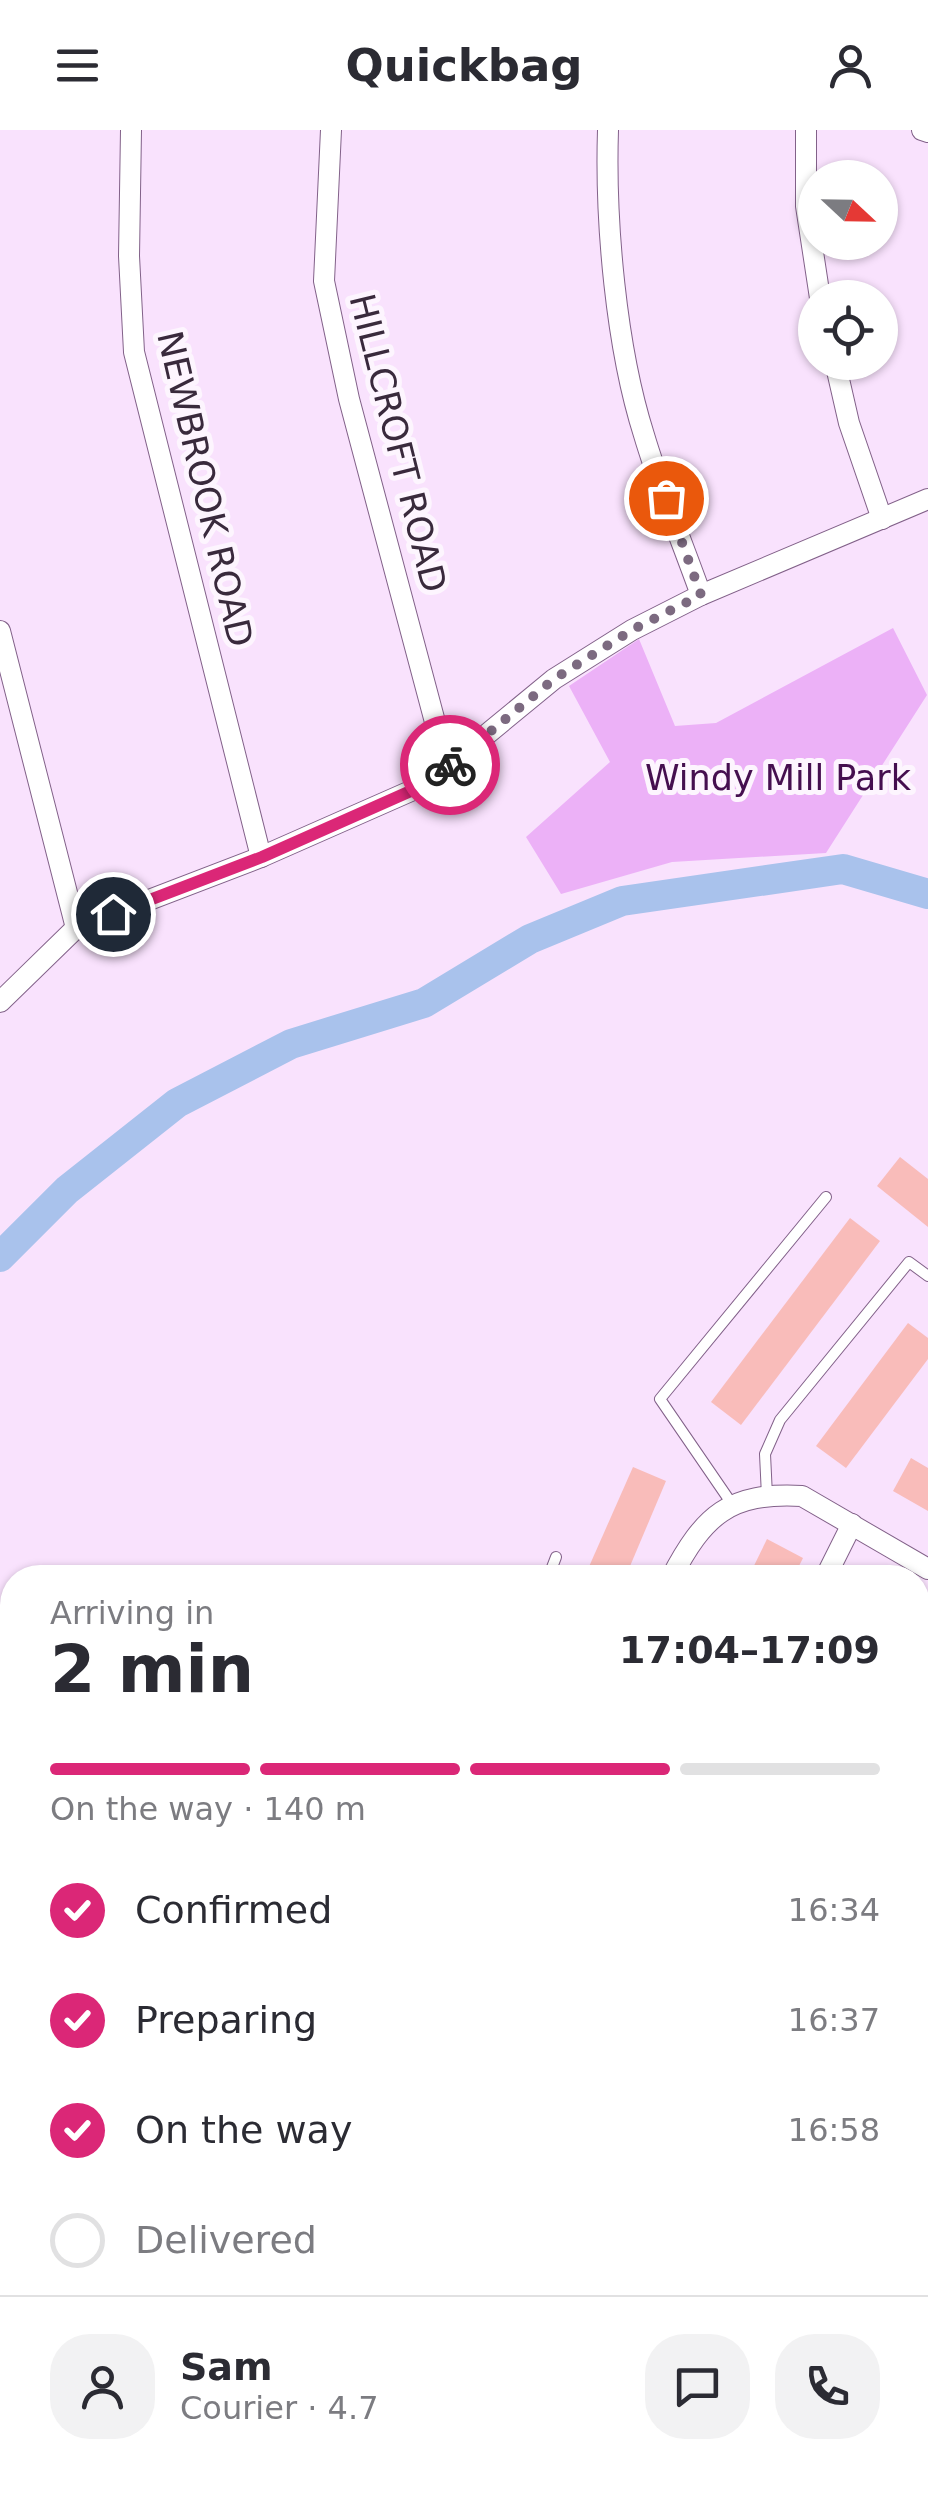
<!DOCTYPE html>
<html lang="en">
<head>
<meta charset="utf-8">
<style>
	:root { --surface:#fff; --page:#f2f2f3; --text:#2b2b33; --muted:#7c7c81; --line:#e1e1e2; --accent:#db2777 }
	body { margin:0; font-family:"DejaVu Sans",sans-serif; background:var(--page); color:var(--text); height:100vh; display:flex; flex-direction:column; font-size:38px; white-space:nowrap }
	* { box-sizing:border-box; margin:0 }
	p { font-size:32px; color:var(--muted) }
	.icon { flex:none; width:55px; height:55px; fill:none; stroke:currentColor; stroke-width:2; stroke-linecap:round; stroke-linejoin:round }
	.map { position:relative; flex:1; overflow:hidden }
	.sheet { position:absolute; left:0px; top:1435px; width:930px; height:930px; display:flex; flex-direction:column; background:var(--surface); border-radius:40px 40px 0 0; box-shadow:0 2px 8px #0004 }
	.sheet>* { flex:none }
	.needle { width:65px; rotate:112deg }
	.tools { position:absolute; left:798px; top:30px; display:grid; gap:20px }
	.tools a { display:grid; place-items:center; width:100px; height:100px; border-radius:50%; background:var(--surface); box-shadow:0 2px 8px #0004; font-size:50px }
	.pin { position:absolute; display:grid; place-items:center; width:85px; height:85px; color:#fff; margin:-42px; border:5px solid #fff; border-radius:50%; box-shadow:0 2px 10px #0007 }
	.courier { position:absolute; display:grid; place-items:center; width:100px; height:100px; margin:-50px; border:8px solid #db2777; border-radius:50%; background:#fff; color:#222; box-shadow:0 2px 12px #0007 }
	.summary em { font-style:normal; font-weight:700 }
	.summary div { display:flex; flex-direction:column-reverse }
	.summary { display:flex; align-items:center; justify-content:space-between; height:170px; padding:0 50px }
	h1 { font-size:65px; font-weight:700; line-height:75px }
	.bar { display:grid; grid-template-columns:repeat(4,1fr); gap:15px 10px; align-content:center; height:120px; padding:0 50px }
	.bar i { height:12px; border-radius:8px; background:var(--line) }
	.bar .on { background:var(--accent) }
	.bar p { grid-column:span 4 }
	.line { display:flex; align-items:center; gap:25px; padding:0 50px; border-top:2px solid var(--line) }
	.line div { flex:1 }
	.round { display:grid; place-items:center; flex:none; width:105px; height:105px; border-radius:40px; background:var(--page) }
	ol { padding:0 50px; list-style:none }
	li { display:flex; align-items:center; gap:30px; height:110px }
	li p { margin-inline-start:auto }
	li .icon { padding:10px; border-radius:50%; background:var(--accent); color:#fff; stroke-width:4 }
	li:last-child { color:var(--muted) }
	li i { width:55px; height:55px; border:5px solid var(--line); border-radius:50% }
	header { display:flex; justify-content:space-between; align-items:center; height:130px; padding:0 50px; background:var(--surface); font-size:45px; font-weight:700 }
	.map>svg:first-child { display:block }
</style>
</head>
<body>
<header><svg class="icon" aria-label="menu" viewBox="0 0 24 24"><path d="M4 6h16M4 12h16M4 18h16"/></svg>Quickbag<svg class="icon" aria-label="person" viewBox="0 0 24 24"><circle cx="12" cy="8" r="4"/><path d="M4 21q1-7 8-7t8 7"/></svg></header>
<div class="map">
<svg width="928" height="2365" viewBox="0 0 928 2365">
	<rect width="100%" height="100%" fill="#f9e2fd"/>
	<polygon fill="#ecb1f7" points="893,498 927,565 826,723 672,732 561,764 526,707 610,632 569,556 639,509 675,596 716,593"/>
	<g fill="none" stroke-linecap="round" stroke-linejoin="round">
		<polyline stroke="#a9c2ec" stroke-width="30" points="0,1127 67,1060 177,973 291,914 424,873 530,809 622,771 843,739 928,764"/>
	</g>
	<g fill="#f9bcba">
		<polygon points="900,1027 928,1049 928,1097 877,1056"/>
		<polygon points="850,1088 880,1111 741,1295 711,1272"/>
		<polygon points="908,1193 928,1208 928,1229 846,1338 816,1316"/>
		<polygon points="911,1328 928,1338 928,1381 893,1361"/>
		<polygon points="633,1337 666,1351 625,1448 584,1448"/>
		<polygon points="767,1409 803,1428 793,1448 748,1448"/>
	</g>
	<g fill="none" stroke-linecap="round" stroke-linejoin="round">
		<defs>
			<g id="lane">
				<polyline points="767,1366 765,1324 780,1290 909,1132 928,1146"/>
				<polyline points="732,1374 660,1269 826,1067"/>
				<polyline points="548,1448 556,1427"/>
				<polyline points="918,1932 928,1944"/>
			</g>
			<g id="street">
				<polyline points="131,0 129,126 134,222 261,727"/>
				<polyline points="331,0 324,151 349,269 447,637"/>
				<path d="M608,0C605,92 616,217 644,305C660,359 682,412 701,465"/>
				<polyline points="806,0 806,76 820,168"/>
				<polyline points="922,0 928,2"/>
				<polyline points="835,232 849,293 882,389"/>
				<polyline points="0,501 76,798"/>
				<polyline points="0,872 76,798 261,727 413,660 447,637 554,549 632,500 701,465 928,369"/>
				<path d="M671,1448C704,1385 729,1362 802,1366L928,1439"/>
				<polyline points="825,1448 852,1394"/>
				<polyline points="918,2087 928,2086"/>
				<polyline points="918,2299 928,2299"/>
				<polyline points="630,2352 630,2365"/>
			</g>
		</defs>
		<use href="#lane" stroke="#826189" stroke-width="12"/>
		<use href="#street" stroke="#826189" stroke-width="22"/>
		<use href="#lane" stroke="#fff" stroke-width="10"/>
		<use href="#street" stroke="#fff" stroke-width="20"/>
	</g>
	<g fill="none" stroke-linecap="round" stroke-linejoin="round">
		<polyline stroke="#7c6a80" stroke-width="10" stroke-dasharray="0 18" points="450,635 554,549 632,500 701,465 666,368"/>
		<polyline stroke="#db2777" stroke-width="12" points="113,784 262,727 413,660 450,635"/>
	</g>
	<g text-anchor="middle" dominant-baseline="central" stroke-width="10" stroke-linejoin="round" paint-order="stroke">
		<g font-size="35" fill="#392a3c" stroke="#fdf5fe">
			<text transform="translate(398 313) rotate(76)">HILLCROFT ROAD</text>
			<text transform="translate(205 359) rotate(77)">NEWBROOK ROAD</text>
		</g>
		<g font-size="35" fill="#450f4f" stroke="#fdf5fe">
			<text x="778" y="648">Windy Mill Park</text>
		</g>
	</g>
</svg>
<div class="tools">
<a><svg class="needle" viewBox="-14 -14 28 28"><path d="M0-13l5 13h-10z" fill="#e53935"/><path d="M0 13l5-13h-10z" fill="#7c7c81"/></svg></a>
<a><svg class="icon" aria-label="locate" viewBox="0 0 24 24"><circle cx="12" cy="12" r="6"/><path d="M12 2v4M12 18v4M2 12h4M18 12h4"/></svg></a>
</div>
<div class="pin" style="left:666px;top:368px;background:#ea580c"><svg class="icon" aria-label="bag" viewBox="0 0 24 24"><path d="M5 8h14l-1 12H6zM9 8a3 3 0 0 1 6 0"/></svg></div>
<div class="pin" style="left:113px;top:784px;background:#1f2937"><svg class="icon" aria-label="home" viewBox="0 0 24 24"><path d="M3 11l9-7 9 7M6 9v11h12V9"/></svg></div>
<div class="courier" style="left:450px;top:635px"><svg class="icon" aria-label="bike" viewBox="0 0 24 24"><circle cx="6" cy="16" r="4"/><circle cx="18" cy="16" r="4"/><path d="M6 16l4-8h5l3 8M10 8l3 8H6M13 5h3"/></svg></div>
<section class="sheet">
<div class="summary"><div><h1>2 min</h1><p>Arriving in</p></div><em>17:04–17:09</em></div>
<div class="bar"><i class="on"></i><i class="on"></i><i class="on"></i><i></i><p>On the way · 140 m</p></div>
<ol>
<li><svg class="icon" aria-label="check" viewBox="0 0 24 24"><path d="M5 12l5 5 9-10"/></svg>Confirmed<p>16:34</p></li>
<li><svg class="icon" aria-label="check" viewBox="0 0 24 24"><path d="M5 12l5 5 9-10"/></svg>Preparing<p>16:37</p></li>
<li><svg class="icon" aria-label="check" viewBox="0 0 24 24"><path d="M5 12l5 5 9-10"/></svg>On the way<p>16:58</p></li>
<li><i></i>Delivered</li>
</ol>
<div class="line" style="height:180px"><a class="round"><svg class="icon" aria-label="person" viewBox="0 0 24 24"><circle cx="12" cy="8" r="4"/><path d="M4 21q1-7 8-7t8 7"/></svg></a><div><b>Sam</b><p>Courier · 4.7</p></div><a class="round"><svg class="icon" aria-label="chat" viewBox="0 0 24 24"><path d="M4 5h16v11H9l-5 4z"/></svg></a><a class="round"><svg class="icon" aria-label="phone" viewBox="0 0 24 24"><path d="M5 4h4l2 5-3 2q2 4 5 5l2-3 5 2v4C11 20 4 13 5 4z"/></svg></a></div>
</section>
</div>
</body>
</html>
